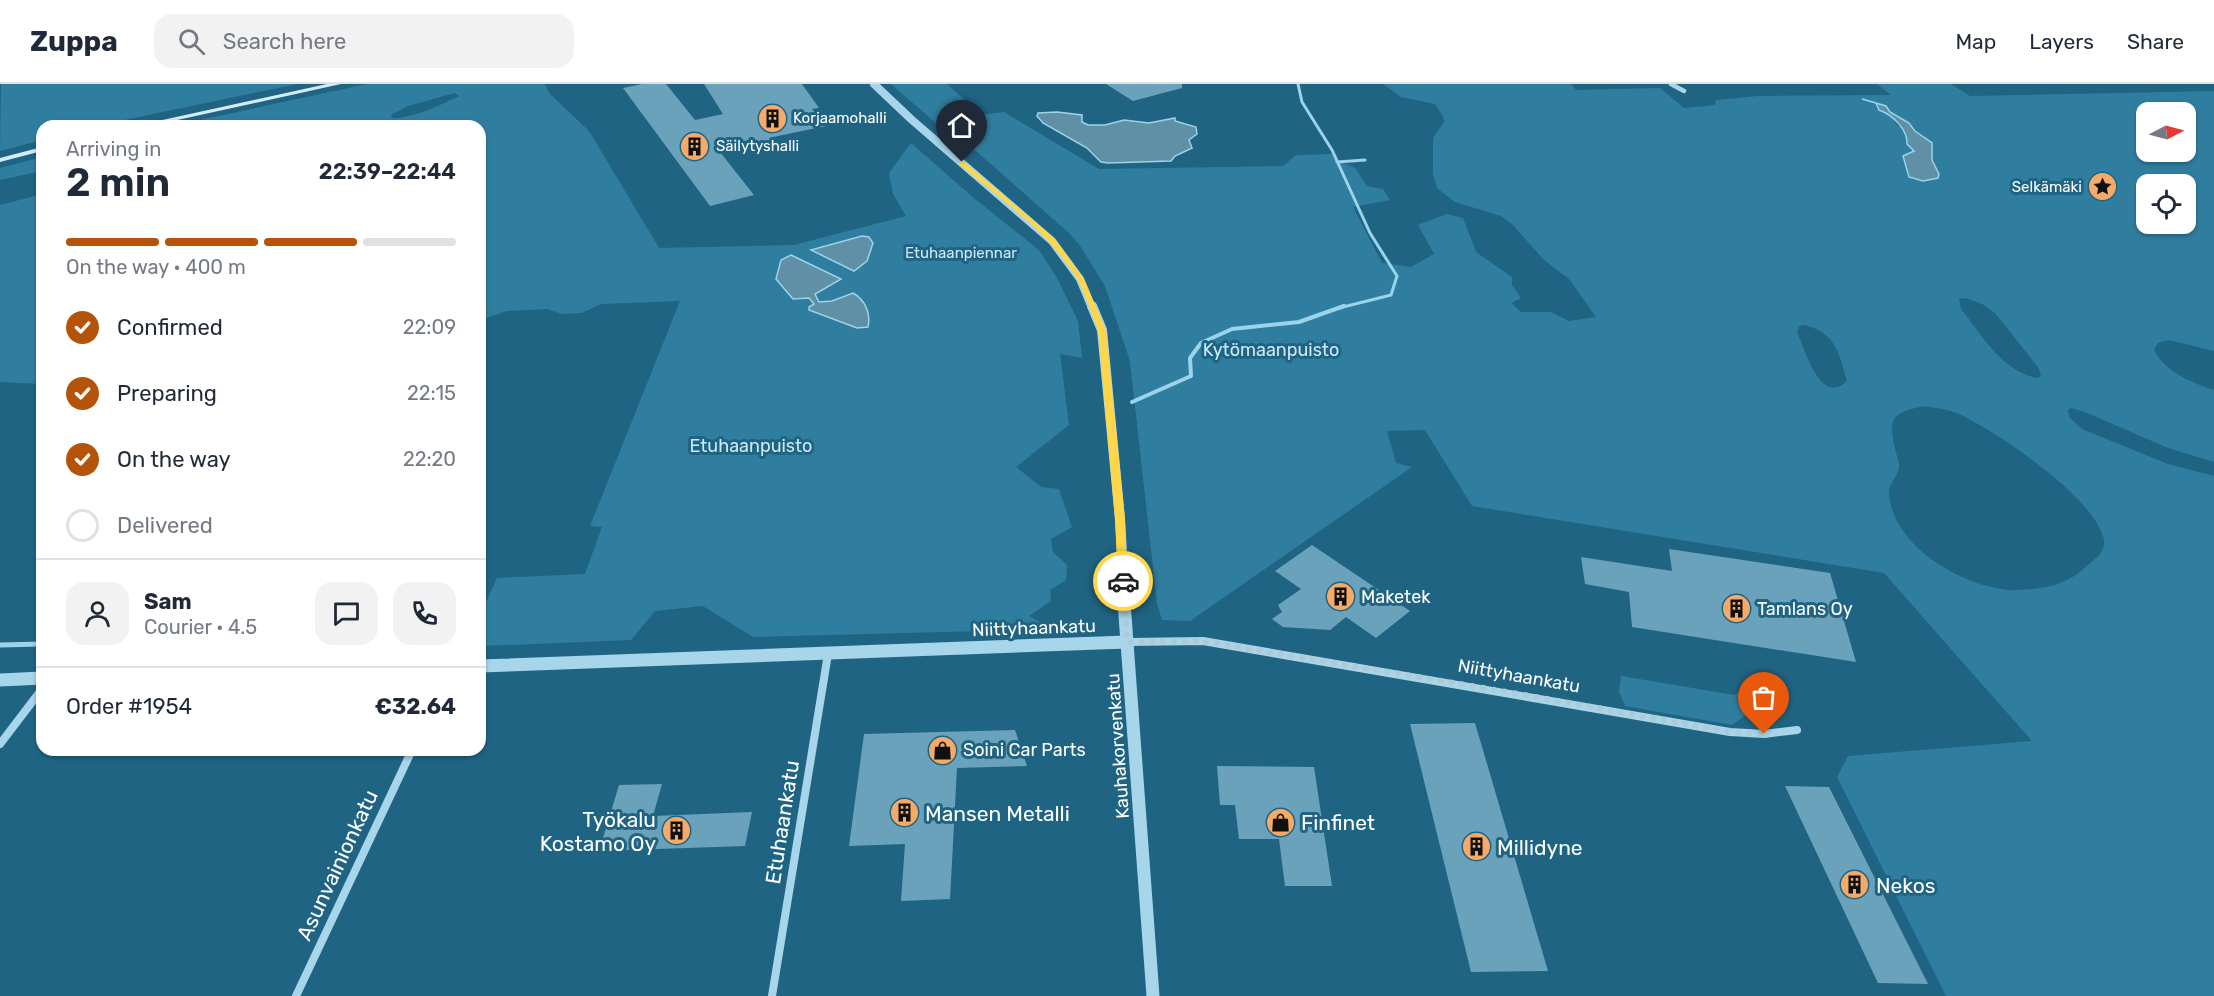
<!DOCTYPE html>
<html lang="en">
<head>
<meta charset="utf-8">
<style>
	:root { --surface:#fff; --page:#f2f2f3; --text:#1f2937; --muted:#747a83; --line:#e0e1e3; --accent:#b45309 }
	body { margin:0; font-family:Rubik,sans-serif; background:var(--page); color:var(--text); height:100vh; display:flex; flex-direction:column; font-size:22px; white-space:nowrap }
	* { box-sizing:border-box; margin:0 }
	p { font-size:20px; color:var(--muted) }
	.icon { flex:none; width:33px; height:33px; fill:none; stroke:currentColor; stroke-width:2; stroke-linecap:round; stroke-linejoin:round }
	.map { position:relative; flex:1; overflow:hidden }
	.details { position:absolute; left:36px; top:36px; width:450px; height:636px; display:flex; flex-direction:column; background:var(--surface); border-radius:18px; box-shadow:0 2px 4px #0004 }
	.details>* { flex:none }
	.needle { width:39px; rotate:84deg }
	.tools { position:absolute; left:2136px; top:18px; display:grid; gap:12px }
	.tools a { display:grid; place-items:center; width:60px; height:60px; border-radius:12px; background:var(--surface); box-shadow:0 2px 4px #0004; font-size:30px }
	.pin { position:absolute; display:grid; place-items:center; width:51px; height:51px; color:#fff; margin:-62px -26px; border-radius:50% 50% 50% 0; rotate:-45deg; box-shadow:0 0 6px #0007 }
	.pin .icon { rotate:45deg }
	.courier { position:absolute; display:grid; place-items:center; width:60px; height:60px; margin:-30px; border:4px solid #ffd54a; border-radius:50%; background:#fff; color:#222; box-shadow:0 2px 8px #0007 }
	.head em { font-style:normal; font-weight:600 }
	.head div { display:flex; flex-direction:column-reverse }
	.head { display:flex; align-items:center; justify-content:space-between; height:102px; padding:0 30px }
	h1 { font-size:39px; font-weight:600; line-height:45px }
	.bar { display:grid; grid-template-columns:repeat(4,1fr); gap:9px 6px; align-content:center; height:72px; padding:0 30px }
	.bar i { height:8px; border-radius:4px; background:var(--line) }
	.bar .active { background:var(--accent) }
	.bar p { grid-column:span 4 }
	.line { display:flex; align-items:center; gap:15px; padding:0 30px; border-top:2px solid var(--line) }
	.line div { flex:1 }
	.round { display:grid; place-items:center; flex:none; width:63px; height:63px; border-radius:18px; background:var(--page) }
	ol { padding:0 30px; list-style:none }
	li { display:flex; align-items:center; gap:18px; height:66px }
	li p { margin-inline-start:auto }
	li .icon { padding:6px; border-radius:50%; background:var(--accent); color:#fff; stroke-width:4 }
	li:last-child { color:var(--muted) }
	li i { width:33px; height:33px; border:3px solid var(--line); border-radius:50% }
	header { display:flex; align-items:center; gap:36px; box-sizing:border-box; height:84px; padding:0 30px; background:var(--surface); border-bottom:2px solid var(--line) }
	header strong { font-size:28px }
	nav { display:flex; gap:33px; margin-inline-start:auto; font-size:21px }
	.search { width:420px; height:54px; background:var(--page); display:flex; align-items:center; gap:15px; box-sizing:border-box; padding:0 21px; border-radius:18px; color:var(--muted); font-size:22px }
	.map>svg:first-child { display:block }
</style>
</head>
<body>
<header>
<strong>Zuppa</strong>
<div class="search"><svg class="icon" aria-label="search" viewBox="0 0 24 24"><circle cx="10" cy="10" r="6"/><path d="M15 15l6 6"/></svg>Search here</div>
<nav><a>Map</a><a>Layers</a><a>Share</a></nav>
</header>
<div class="map">
<svg width="2214" height="912" viewBox="0 0 2214 912">
	<rect width="100%" height="100%" fill="#206483"/>
	<g fill="#307e9f" fill-rule="evenodd">
		<polygon points="1,0 297,0 96,42 42,42 42,56 0,67"/>
		<path d="M367,0H545L549,9L589,47L659,164L794,161L906,132L893,110L889,89L911,59L975,115L1039,166L1056,192L1078,237L1082,274L1060,270L1069,341L1016,383L1041,403L1059,405L1072,443L1051,455L1053,468L1067,481L1066,496L1050,506L1051,517L1029,532L1052,545L753,553L703,522L655,527L631,556L480,562V531L497,494L585,490L602,443L590,442L680,217L601,220L582,229L561,230L547,225L507,227L480,236V42H172ZM455,9L459,12C443,20 409,36 392,34L391,31L408,22Z"/>
		<path d="M891,0H947L981,31L1004,28L1099,85L1283,82L1296,71L1336,70L1339,77L1355,84L1367,102L1383,105L1390,116L1353,123L1382,179L1411,183L1434,170L1418,141L1447,130L1463,134L1476,168L1512,193V201L1521,214L1511,219L1521,228H1551L1569,237L1596,233L1569,195L1544,176L1512,140L1501,132L1455,118L1437,104L1433,90V54L1444,38L1443,32L1435,20L1401,13L1383,0H1571L1576,6L1660,4L1684,24L1715,21L1716,16L1758,12L1891,11L1877,0H1951L1970,12L2214,7V267L2169,256L2158,259L2154,266C2165,288 2193,299 2214,306V378L2168,364L2085,328L2071,324L2068,326L2069,333L2082,345L2168,380L2214,392V912H1946L1837,693L1848,672L2032,657L1884,489L1472,422L1425,346L1387,347L1396,379L1412,383L1190,537L1162,536L1157,519L1130,277L1105,202L1081,163L1069,149L977,68L938,41ZM1875,19L1888,23L1890,28L1909,39L1933,65L1932,75L1939,90L1908,91L1903,72L1914,67L1907,60L1908,53L1904,45L1897,41L1890,30L1882,28ZM2146,28H2186V68H2146ZM2146,100H2186V140H2146ZM1966,214L1984,221L1995,229L2038,283L2041,291L2038,294C2002,288 1982,251 1961,225L1959,215ZM1803,241C1835,247 1839,269 1847,297C1820,323 1805,265 1797,248L1799,242ZM1923,322C1936,324 1947,325 1959,330C1996,347 2096,414 2104,456C2106,468 2096,474 2088,481C2071,497 2055,503 2032,505C2025,505 2016,507 2009,506C1961,501 1895,464 1889,411C1887,401 1899,392 1899,382C1899,377 1896,370 1895,364C1887,333 1894,329 1923,322Z"/>
		<polygon points="42,73 42,87 0,96 0,84"/>
		<polygon points="42,110 42,300 0,298 0,121"/>
		<polygon points="1621,592 1734,611 1753,601 1784,605 1789,617 1785,627 1758,622 1732,641 1625,622 1619,608"/>
	</g>
	<g fill="#6090a5" stroke="#9bd3ea" stroke-width="1.5">
		<path d="M1862,15L1886,22L1890,28L1909,39L1915,47L1932,59V76L1939,90L1938,94L1923,97L1909,93L1903,72L1914,67L1907,60C1908,46 1893,31 1879,26L1876,19Z"/>
		<polygon points="1057,28 1082,31 1082,38 1088,41 1105,41 1124,36 1149,39 1175,34 1175,37 1196,43 1197,50 1189,56 1192,64 1175,72 1171,77 1108,79 1101,78 1087,64 1043,39 1037,32 1038,29"/>
		<polygon points="862,152 869,153 873,159 867,177 854,187 811,166"/>
		<path d="M791,171L841,195L815,210L819,218L832,217L853,209C865,216 871,229 868,243L857,244L809,226V223L814,220L809,214L793,215L776,195L781,176Z"/>
	</g>
	<g fill="none" stroke-linecap="round" stroke-linejoin="round">
		<g stroke="#9bd3ea" stroke-width="3">
			<polyline points="1298,0 1302,18 1332,66 1370,149 1397,192 1391,211 1339,224"/>
			<polyline points="1337,78 1365,76"/>
		</g>
		<polyline stroke="#9bd3ea" stroke-width="4" points="1132,318 1191,292 1190,274 1201,259 1232,245 1299,238 1344,222"/>
		<polyline stroke="#9bd3ea" stroke-width="5" points="0,561 42,560"/>
	</g>
	<g fill="#6aa2bb">
		<polygon points="642,0 666,0 695,36 723,30 704,0 802,0 819,24 812,25 826,42 773,53 776,56 720,68 754,111 710,122 623,4"/>
		<polygon points="1106,0 1182,0 1182,4 1133,17"/>
		<polygon points="1312,461 1410,527 1376,554 1346,533 1330,546 1283,543 1272,535 1282,528 1278,521 1301,505 1275,487"/>
		<polygon points="1669,465 1830,489 1856,578 1632,543 1629,508 1585,500 1581,473 1672,487"/>
		<polygon points="1475,639 1548,887 1471,888 1410,640"/>
		<polygon points="1015,646 1027,682 957,684 950,815 901,817 905,760 849,762 864,650"/>
		<polygon points="1217,682 1314,683 1332,802 1285,802 1279,755 1239,755 1235,721 1220,721"/>
		<polygon points="662,700 653,732 752,728 745,762 599,767 619,701"/>
		<polygon points="1785,702 1829,703 1928,900 1878,899"/>
	</g>
	<g fill="none" stroke-linecap="round" stroke-linejoin="round">
		<polyline stroke="#a7d5e9" stroke-width="4.5" points="1671,0 1684,7"/>
		<g stroke="#a7d5e9" stroke-width="8">
			<polyline points="1127,558 1203,557 1730,648 1764,650 1797,646"/>
			<polyline points="0,660 42,605"/>
			<polyline points="296,912 412,666"/>
			<polyline points="772,912 828,570"/>
		</g>
		<polyline stroke="#a7d5e9" stroke-width="8" points="874,0 912,36 1052,157 1080,195 1092,224"/>
		<polyline stroke="#a7d5e9" stroke-width="10" points="1092,222 1102,246 1120,435 1125,520"/>
		<g stroke="#a7d5e9" stroke-width="13">
			<polyline points="1124,518 1153,912"/>
			<polyline points="480,582 1127,558"/>
			<polyline points="0,596 42,594"/>
		</g>
		<g fill="#d2ebf7" fill-rule="evenodd">
			<polygon points="327,0 341,0 150,42 135,42"/>
			<polygon points="42,63 42,67 0,78 0,74"/>
		</g>
	</g>
	<path fill="#ffd54a" d="M962,76L1055,155L1084,195L1106,246L1125,435L1127,499H1120L1118,497L1115,435L1098,246C1091,229 1086,211 1077,195C1049,148 1000,115 959,80Z"/>
	<g fill="none" stroke-linecap="round" stroke-linejoin="round">
		<polyline stroke="#b1c9d4" stroke-width="6" stroke-dasharray="0 10.8" points="1123,497 1127,558 1203,557 1508,608 1730,648 1764,650"/>
	</g>
	<defs>
		<symbol id="building-disc" viewBox="-11 -11 22 22"><circle r="9.5" fill="#f6aa68" stroke="#206483"/><path d="M-4-6H4V6H1V3H-1V6H-4ZM-2.5-4.3h1.7v1.8h-1.7ZM.8-4.3h1.7v1.8H.8ZM-2.5-1h1.7V.8h-1.7ZM.8-1h1.7V.8H.8Z" fill="#111"/></symbol>
		<symbol id="sight-disc" viewBox="-11 -11 22 22"><circle r="9.5" fill="#f6aa68" stroke="#206483"/><path d="M0-6L1.8-2.2L6-1.7L2.9 1.2L3.7 5.4L0 3.3L-3.7 5.4L-2.9 1.2L-6-1.7L-1.8-2.2Z" fill="#111"/></symbol>
		<symbol id="shop-disc" viewBox="-11 -11 22 22"><circle r="9.5" fill="#f6aa68" stroke="#206483"/><path d="M-5-2.5h2.3a2.7 3.5 0 0 1 5.4 0H5L5.5 6h-11ZM-1.5-2.5h3a1.5 2.3 0 0 0-3 0Z" fill="#111"/></symbol>
	</defs>
	<g fill-rule="evenodd">
		<use href="#building-disc" x="756" y="18" width="33" height="33"/>
		<use href="#building-disc" x="678" y="46" width="33" height="33"/>
		<use href="#sight-disc" x="2086" y="86" width="33" height="33"/>
		<use href="#building-disc" x="1324" y="496" width="33" height="33"/>
		<use href="#building-disc" x="1720" y="508" width="33" height="33"/>
		<use href="#shop-disc" x="926" y="650" width="33" height="33"/>
		<use href="#building-disc" x="888" y="712" width="33" height="33"/>
		<use href="#shop-disc" x="1264" y="722" width="33" height="33"/>
		<use href="#building-disc" x="660" y="730" width="33" height="33"/>
		<use href="#building-disc" x="1460" y="746" width="33" height="33"/>
		<use href="#building-disc" x="1838" y="784" width="33" height="33"/>
	</g>
	<g text-anchor="middle" dominant-baseline="central" stroke-width="6" stroke-linejoin="round" paint-order="stroke">
		<g font-size="15" fill="#fff" stroke="#206483" text-anchor="start">
			<text x="793" y="34">Korjaamohalli</text>
			<text x="716" y="62">Säilytyshalli</text>
			<text x="2082" y="103" text-anchor="end">Selkämäki</text>
		</g>
		<g font-size="15" fill="#cbeaf7" stroke="#206483">
			<text x="961" y="169">Etuhaanpiennar</text>
		</g>
		<g font-size="18" fill="#cbeaf7" stroke="#206483">
			<text x="1271" y="266">Kytömaanpuisto</text>
			<text x="751" y="362">Etuhaanpuisto</text>
		</g>
		<g font-size="18" fill="#fff" stroke="#206483" text-anchor="start">
			<text x="1361" y="513">Maketek</text>
			<text x="1757" y="525">Tamlans Oy</text>
			<text x="963" y="666">Soini Car Parts</text>
		</g>
		<g font-size="18" fill="#fff" stroke="#206483">
			<text transform="translate(1034 544) rotate(-2)">Niittyhaankatu</text>
			<text transform="translate(1519 592) rotate(10)">Niittyhaankatu</text>
			<text transform="translate(1118 662) rotate(-94)">Kauhakorvenkatu</text>
		</g>
		<g font-size="21" fill="#fff" stroke="#206483" text-anchor="start">
			<text x="925" y="729">Mansen Metalli</text>
			<text x="656" y="735" text-anchor="end">Työkalu<tspan x="656" dy="24">Kostamo Oy</tspan></text>
			<text x="1301" y="738">Finfinet</text>
			<text x="1497" y="763">Millidyne</text>
			<text x="1876" y="801">Nekos</text>
		</g>
		<g font-size="21" fill="#fff" stroke="#206483">
			<text transform="translate(782 738) rotate(-81)">Etuhaankatu</text>
			<text transform="translate(337 781) rotate(-65)">Asunvainionkatu</text>
		</g>
	</g>
</svg>
<div class="tools">
<a><svg class="needle" viewBox="-14 -14 28 28"><path d="M0-13l5 13h-10z" fill="#e53935"/><path d="M0 13l5-13h-10z" fill="#747a83"/></svg></a>
<a><svg class="icon" aria-label="locate" viewBox="0 0 24 24"><circle cx="12" cy="12" r="6"/><path d="M12 2v4M12 18v4M2 12h4M18 12h4"/></svg></a>
</div>
<div class="pin" style="left:1764px;top:650px;background:#ea580c"><svg class="icon" aria-label="bag" viewBox="0 0 24 24"><path d="M5 8h14l-1 12H6zM9 8a3 3 0 0 1 6 0"/></svg></div>
<div class="pin" style="left:962px;top:78px;background:#1f2937"><svg class="icon" aria-label="home" viewBox="0 0 24 24"><path d="M3 11l9-7 9 7M6 9v11h12V9"/></svg></div>
<div class="courier" style="left:1123px;top:497px"><svg class="icon" aria-label="car" viewBox="0 0 24 24"><path d="M5 17H2v-5l4-1 3-4h7l3 4 3 1v5h-3M9 17h6M6 11h13"/><circle cx="7" cy="17" r="2"/><circle cx="17" cy="17" r="2"/></svg></div>
<section class="details">
<div class="head"><div><h1>2 min</h1><p>Arriving in</p></div><em>22:39–22:44</em></div>
<div class="bar"><i class="active"></i><i class="active"></i><i class="active"></i><i></i><p>On the way · 400 m</p></div>
<ol>
<li><svg class="icon" aria-label="check" viewBox="0 0 24 24"><path d="M5 12l5 5 9-10"/></svg>Confirmed<p>22:09</p></li>
<li><svg class="icon" aria-label="check" viewBox="0 0 24 24"><path d="M5 12l5 5 9-10"/></svg>Preparing<p>22:15</p></li>
<li><svg class="icon" aria-label="check" viewBox="0 0 24 24"><path d="M5 12l5 5 9-10"/></svg>On the way<p>22:20</p></li>
<li><i></i>Delivered</li>
</ol>
<div class="line" style="height:108px"><a class="round"><svg class="icon" aria-label="person" viewBox="0 0 24 24"><circle cx="12" cy="8" r="4"/><path d="M4 21q1-7 8-7t8 7"/></svg></a><div><b>Sam</b><p>Courier · 4.5</p></div><a class="round"><svg class="icon" aria-label="chat" viewBox="0 0 24 24"><path d="M4 5h16v11H9l-5 4z"/></svg></a><a class="round"><svg class="icon" aria-label="phone" viewBox="0 0 24 24"><path d="M5 4h4l2 5-3 2q2 4 5 5l2-3 5 2v4C11 20 4 13 5 4z"/></svg></a></div>
<div class="line" style="height:78px"><div>Order #1954</div><b>€32.64</b></div>
</section>
</div>
</body>
</html>
